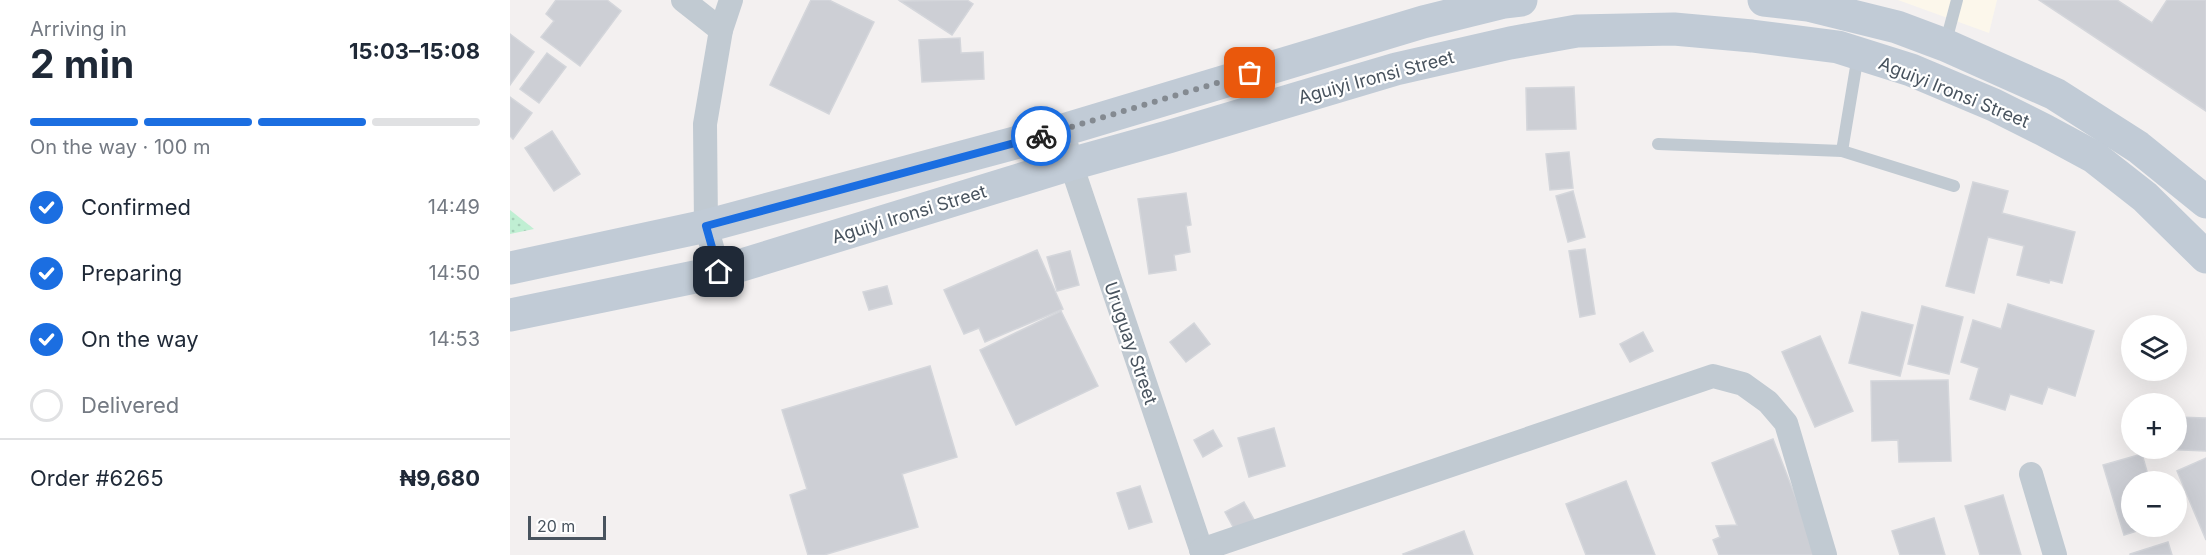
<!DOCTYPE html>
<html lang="en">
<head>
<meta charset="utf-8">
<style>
	:root { --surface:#fff; --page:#f6f6f7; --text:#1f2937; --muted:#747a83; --line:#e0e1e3; --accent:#1b6ee1 }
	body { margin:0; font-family:Inter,sans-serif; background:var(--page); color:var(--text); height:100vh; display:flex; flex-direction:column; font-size:22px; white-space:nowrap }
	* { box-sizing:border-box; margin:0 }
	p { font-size:20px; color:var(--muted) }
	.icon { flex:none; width:33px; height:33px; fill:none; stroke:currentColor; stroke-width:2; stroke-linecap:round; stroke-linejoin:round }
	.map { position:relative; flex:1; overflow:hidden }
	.details { display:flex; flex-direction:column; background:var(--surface); width:510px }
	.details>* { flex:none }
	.tools { position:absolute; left:1611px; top:315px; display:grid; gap:12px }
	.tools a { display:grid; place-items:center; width:66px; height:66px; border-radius:50%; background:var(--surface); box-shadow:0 6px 24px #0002; font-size:30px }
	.scale { position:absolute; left:18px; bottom:15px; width:78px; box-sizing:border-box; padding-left:6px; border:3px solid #48535e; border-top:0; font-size:16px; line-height:21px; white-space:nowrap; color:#48535e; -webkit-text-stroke:4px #fff; paint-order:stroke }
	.pin { position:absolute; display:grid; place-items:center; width:51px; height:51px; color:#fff; margin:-26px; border-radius:12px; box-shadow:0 3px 9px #0006 }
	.courier { position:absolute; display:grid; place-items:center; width:60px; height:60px; margin:-30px; border:4px solid #1b6ee1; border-radius:50%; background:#fff; color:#222; box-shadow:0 2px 8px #0007 }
	.headline em { font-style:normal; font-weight:700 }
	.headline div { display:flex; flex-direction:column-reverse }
	.headline { display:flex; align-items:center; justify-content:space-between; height:102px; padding:0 30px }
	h1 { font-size:39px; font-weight:700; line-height:45px }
	.bar { display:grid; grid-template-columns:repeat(4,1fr); gap:9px 6px; align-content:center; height:72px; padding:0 30px }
	.bar i { height:8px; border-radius:4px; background:var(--line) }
	.bar .on { background:var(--accent) }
	.bar p { grid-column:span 4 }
	.line { display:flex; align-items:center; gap:15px; padding:0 30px; border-top:2px solid var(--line) }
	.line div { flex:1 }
	ol { padding:0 30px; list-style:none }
	li { display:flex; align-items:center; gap:18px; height:66px }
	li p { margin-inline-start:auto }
	li .icon { padding:6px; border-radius:50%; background:var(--accent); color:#fff; stroke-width:4 }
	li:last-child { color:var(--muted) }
	li i { width:33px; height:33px; border:3px solid var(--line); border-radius:50% }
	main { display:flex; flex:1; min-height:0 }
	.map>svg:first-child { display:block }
</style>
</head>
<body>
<main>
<section class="details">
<div class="headline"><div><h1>2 min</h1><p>Arriving in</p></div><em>15:03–15:08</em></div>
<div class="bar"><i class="on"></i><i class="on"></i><i class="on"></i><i></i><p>On the way · 100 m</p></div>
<ol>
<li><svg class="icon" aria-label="check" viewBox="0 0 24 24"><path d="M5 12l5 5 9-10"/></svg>Confirmed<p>14:49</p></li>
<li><svg class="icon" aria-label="check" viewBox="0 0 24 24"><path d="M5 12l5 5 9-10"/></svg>Preparing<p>14:50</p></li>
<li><svg class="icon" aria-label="check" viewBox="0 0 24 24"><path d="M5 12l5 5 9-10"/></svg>On the way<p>14:53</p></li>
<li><i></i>Delivered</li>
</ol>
<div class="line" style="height:78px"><div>Order #6265</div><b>₦9,680</b></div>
</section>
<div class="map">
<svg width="1696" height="555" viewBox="0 0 1696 555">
	<defs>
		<pattern id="grass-dots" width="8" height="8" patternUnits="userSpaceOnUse" patternTransform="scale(1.5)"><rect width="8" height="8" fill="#c0efd3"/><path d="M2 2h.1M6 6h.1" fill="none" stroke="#a6cfb8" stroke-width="1.8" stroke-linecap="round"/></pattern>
	</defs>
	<rect width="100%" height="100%" fill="#f3f0f0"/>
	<polygon fill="#fcf7eb" points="1388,0 1487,0 1479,33"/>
	<polygon fill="url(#grass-dots)" points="0,210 24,229 0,234"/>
	<g fill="#cdcfd5" stroke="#d4d6db" stroke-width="1.5">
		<polygon points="46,0 97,0 111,11 70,66 31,37 44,21 36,14"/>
		<polygon points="301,0 319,0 364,22 319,114 260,85"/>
		<polygon points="457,0 463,4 442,35 390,1"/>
		<polygon points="1529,0 1607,0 1642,23 1657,0 1696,0 1696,111"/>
		<polygon points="0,34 24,52 0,85"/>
		<polygon points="450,38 451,53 473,52 474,79 412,82 409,40"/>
		<polygon points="37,53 56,67 29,103 10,89"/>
		<polygon points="1064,87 1066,129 1017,130 1016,88"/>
		<polygon points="0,97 22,113 3,139 0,136"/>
		<polygon points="42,131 70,174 44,191 15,148"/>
		<polygon points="1059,152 1063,188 1040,190 1036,154"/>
		<polygon points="1463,182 1498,191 1492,213 1565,232 1552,283 1540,280 1539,283 1507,275 1514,246 1478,237 1464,293 1436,286"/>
		<polygon points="1063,191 1075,237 1058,242 1046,196"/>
		<polygon points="676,193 681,225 676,226 680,252 664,255 666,270 639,274 628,199"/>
		<polygon points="1075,249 1085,314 1070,317 1059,251"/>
		<polygon points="527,250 553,309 475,342 469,328 454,334 434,290"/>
		<polygon points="560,251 569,285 547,291 537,257"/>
		<polygon points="377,286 382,304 359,310 353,292"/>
		<polygon points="1498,304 1584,331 1565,396 1538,387 1532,404 1500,394 1495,410 1460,399 1469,368 1451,362 1463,320 1491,329"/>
		<polygon points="1412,306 1453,317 1439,374 1398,364"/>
		<polygon points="551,311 588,386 506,425 470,350"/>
		<polygon points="1352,312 1403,325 1390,376 1339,363"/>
		<polygon points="684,323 700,344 676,362 660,342"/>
		<polygon points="1133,332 1143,351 1120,362 1110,344"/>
		<polygon points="1310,336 1343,411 1305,427 1272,352"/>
		<polygon points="420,366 447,457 392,474 408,527 314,555 298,555 280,495 297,489 272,410"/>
		<polygon points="1438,380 1441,461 1389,462 1388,440 1362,441 1361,381"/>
		<polygon points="1666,417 1696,418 1696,451 1649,449 1666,448"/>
		<polygon points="764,428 775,466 739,477 728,438"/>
		<polygon points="703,430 712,446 693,457 684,440"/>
		<polygon points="1263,439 1308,555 1209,555 1203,540 1210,537 1206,526 1227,525 1202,463"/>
		<polygon points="1632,454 1640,482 1622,482 1622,526 1643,526 1614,535 1593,465"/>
		<polygon points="1696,458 1696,540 1667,471"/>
		<polygon points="1116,481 1145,555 1076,555 1056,504"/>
		<polygon points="630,486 642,522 619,529 607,493"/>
		<polygon points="1493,495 1511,555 1470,555 1455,506"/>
		<polygon points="734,502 747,525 728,536 715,512"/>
		<polygon points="1424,518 1435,555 1390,555 1382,531"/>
		<polygon points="954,531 963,555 894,555 893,554"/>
		<polygon points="1658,542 1662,555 1620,555 1620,554"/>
	</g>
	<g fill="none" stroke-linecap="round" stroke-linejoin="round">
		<g stroke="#c1cad2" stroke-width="12">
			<polyline points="1435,45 1447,0"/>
			<polyline points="1148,144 1332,151 1444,186"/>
			<polyline points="1332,151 1348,55"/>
		</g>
		<g stroke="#c1cad2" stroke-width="24">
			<polyline points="173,0 211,30"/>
			<polyline points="557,147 561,164 693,555"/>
			<polyline points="209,272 196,226 195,124 211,30 221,0"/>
			<polyline points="1521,474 1545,555"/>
			<polyline points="691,550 1203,376 1233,384 1258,402 1276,423 1315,555"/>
		</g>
		<g stroke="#c1cbd6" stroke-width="33">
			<polyline points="1254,0 1298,5 1387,27 1435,45 1545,94 1628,147 1696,202"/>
			<polyline points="0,268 196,226 553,130 913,22 994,2 1011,0"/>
			<polyline points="0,315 209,272 561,164 658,137 886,69 1000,43 1067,31 1164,29 1242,36 1328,47 1401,70 1484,105 1534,130 1584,157 1635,197 1696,257"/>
		</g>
	</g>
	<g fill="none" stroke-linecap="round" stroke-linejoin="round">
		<polyline stroke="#848a91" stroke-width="6" stroke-dasharray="0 10.8" points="531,136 740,73"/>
		<polyline stroke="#1b6ee1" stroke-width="8" points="209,272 196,226 531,136"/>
	</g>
	<g text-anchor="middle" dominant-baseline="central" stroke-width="4.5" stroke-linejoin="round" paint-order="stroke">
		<g font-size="18" fill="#48535e" stroke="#fff">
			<text transform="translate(866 77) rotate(-15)">Aguiyi Ironsi Street</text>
			<text transform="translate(1444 92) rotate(22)">Aguiyi Ironsi Street</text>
			<text transform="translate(399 214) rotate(-17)">Aguiyi Ironsi Street</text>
			<text transform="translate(621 343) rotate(71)">Uruguay Street</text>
		</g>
	</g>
</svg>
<div class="tools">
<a><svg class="icon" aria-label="layers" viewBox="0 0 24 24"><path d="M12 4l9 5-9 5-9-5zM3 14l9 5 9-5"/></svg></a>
<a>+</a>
<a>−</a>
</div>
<div class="scale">20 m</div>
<div class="pin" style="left:740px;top:73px;background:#ea580c"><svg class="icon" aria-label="bag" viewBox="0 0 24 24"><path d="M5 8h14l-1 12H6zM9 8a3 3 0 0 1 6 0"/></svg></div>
<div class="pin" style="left:209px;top:272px;background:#1f2937"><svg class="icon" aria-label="home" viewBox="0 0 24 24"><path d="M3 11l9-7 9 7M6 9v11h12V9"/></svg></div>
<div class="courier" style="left:531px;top:136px"><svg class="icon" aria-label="bike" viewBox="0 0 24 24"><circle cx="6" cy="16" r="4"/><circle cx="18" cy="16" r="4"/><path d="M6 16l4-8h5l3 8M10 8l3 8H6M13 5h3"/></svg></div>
</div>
</main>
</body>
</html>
